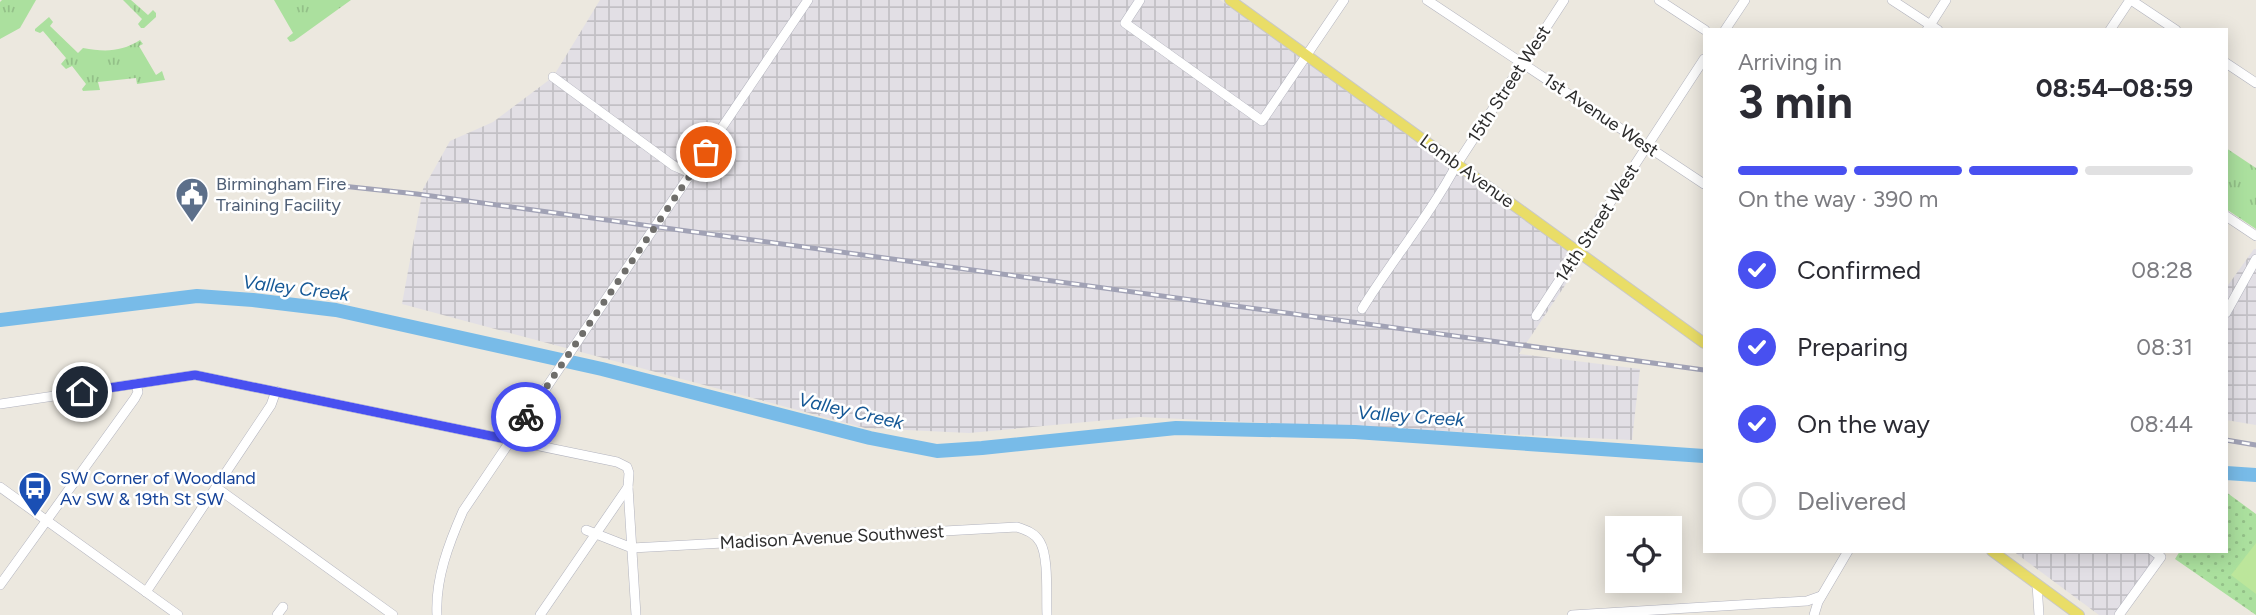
<!DOCTYPE html>
<html lang="en">
<head>
<meta charset="utf-8">
<style>
	:root { --surface:#fff; --page:#f7f7f7; --text:#2b2b33; --muted:#7c7c81; --line:#e1e1e2; --accent:#4850f0 }
	body { margin:0; font-family:Figtree,sans-serif; background:var(--page); color:var(--text); height:100vh; display:flex; flex-direction:column; font-size:26px; white-space:nowrap }
	* { box-sizing:border-box; margin:0 }
	p { font-size:23px; color:var(--muted) }
	.icon { flex:none; width:38px; height:38px; fill:none; stroke:currentColor; stroke-width:2; stroke-linecap:round; stroke-linejoin:round }
	.map { position:relative; flex:1; overflow:hidden }
	.sheet { position:absolute; left:1703px; top:28px; width:525px; height:525px; display:flex; flex-direction:column; background:var(--surface); border-radius:0px; box-shadow:0 4px 18px #0003 }
	.sheet>* { flex:none }
	.fabs { position:absolute; left:1605px; top:516px; display:grid; gap:14px }
	.fabs a { display:grid; place-items:center; width:77px; height:77px; border-radius:0px; background:var(--surface); box-shadow:0 4px 18px #0003; font-size:35px }
	.pin { position:absolute; display:grid; place-items:center; width:60px; height:60px; color:#fff; margin:-30px; border:4px solid #fff; border-radius:50%; box-shadow:0 2px 7px #0007 }
	.courier { position:absolute; display:grid; place-items:center; width:70px; height:70px; margin:-35px; border:5px solid #4850f0; border-radius:50%; background:#fff; color:#222; box-shadow:0 2px 9px #0007 }
	.summary em { font-style:normal; font-weight:700 }
	.summary div { display:flex; flex-direction:column-reverse }
	.summary { display:flex; align-items:center; justify-content:space-between; height:119px; padding:0 35px }
	h1 { font-size:46px; font-weight:700; line-height:52px }
	.bar { display:grid; grid-template-columns:repeat(4,1fr); gap:10px 7px; align-content:center; height:84px; padding:0 35px }
	.bar i { height:9px; border-radius:5px; background:var(--line) }
	.bar .active { background:var(--accent) }
	.bar p { grid-column:span 4 }
	ol { padding:0 35px; list-style:none }
	li { display:flex; align-items:center; gap:21px; height:77px }
	li p { margin-inline-start:auto }
	li .icon { padding:7px; border-radius:50%; background:var(--accent); color:#fff; stroke-width:4 }
	li:last-child { color:var(--muted) }
	li i { width:38px; height:38px; border:4px solid var(--line); border-radius:50% }
	.map>svg:first-child { display:block }
</style>
</head>
<body>
<div class="map">
<svg width="2256" height="615" viewBox="0 0 2256 615">
	<defs>
		<pattern id="industrial-grid" width="8" height="8" patternUnits="userSpaceOnUse" patternTransform="scale(1.75)"><rect width="8" height="8" fill="#e2dfe5"/><path d="M0 4h8M4 0v8" fill="none" stroke="#c2c0c5"/></pattern>
		<pattern id="grass-tufts" width="24" height="20" patternUnits="userSpaceOnUse" patternTransform="scale(1.75)"><rect width="24" height="20" fill="#abe09e"/><path d="M3 7l-1-3M5 7V3M7 7l1-3M15 17l-1-3M17 17v-4M19 17l1-3" fill="none" stroke="#93c088"/></pattern>
		<pattern id="park-dots" width="8" height="8" patternUnits="userSpaceOnUse" patternTransform="scale(1.75)"><rect width="8" height="8" fill="#abe09e"/><path d="M2 2h.1M6 6h.1" fill="none" stroke="#93c088" stroke-width="1.8" stroke-linecap="round"/></pattern>
	</defs>
	<rect width="100%" height="100%" fill="#ece8df"/>
	<g fill="url(#industrial-grid)">
		<polygon points="600,0 1220,0 1582,260 1519,354 1640,369 1632,440 1140,417 969,433 865,428 402,304 423,189 450,141 493,122 553,77"/>
		<polygon points="2254,249 2256,249 2256,425 2226,420 2226,288"/>
		<polygon points="2013,551 2149,551 2157,557 2115,615 2099,615"/>
	</g>
	<g fill="url(#grass-tufts)">
		<polygon points="2,0 36,0 20,28 0,39 0,2"/>
		<polygon points="123,0 131,0 148,15 153,10 156,13 156,17 144,28 141,28 138,24 142,19"/>
		<polygon points="274,0 351,0 294,41 290,42 287,38 293,33"/>
		<path d="M49,17L53,22L50,26L78,53L83,48C105,52 121,52 140,40L143,44L139,46L156,75L162,71L165,80L137,84L136,78L98,82L100,90L83,91L82,89L86,84L72,66L66,69L61,64L66,58L43,31L40,33L35,31V29Z"/>
		<polygon points="2226,148 2256,168 2256,229 2226,209"/>
	</g>
	<polygon fill="url(#park-dots)" points="2226,492 2256,514 2256,615 2175,559 2180,551 2226,551"/>
	<polygon fill="#bce69b" points="2256,543 2256,594 2231,575"/>
	<g fill="none" stroke-linecap="round" stroke-linejoin="round">
		<g stroke="#78bbe8" stroke-width="14">
			<polyline points="0,320 197,296 253,300 336,310 602,369 870,438 937,451 982,448 1176,428 1355,432 1704,456"/>
			<polyline points="2226,473 2256,475"/>
		</g>
		<defs>
			<g id="minor">
				<polyline points="1140,0 1125,23 1262,121 1344,0"/>
				<polyline points="1427,0 1704,184"/>
				<polyline points="1659,0 1705,30"/>
				<polyline points="1892,0 1938,30"/>
				<polyline points="2131,0 2176,30"/>
				<polyline points="1725,30 1745,0"/>
				<polyline points="1927,30 1946,0"/>
				<polyline points="2110,30 2130,0"/>
				<polyline points="2226,63 2256,83"/>
				<polyline points="553,77 674,166 691,173"/>
				<polyline points="2226,216 2256,236"/>
				<path d="M1362,309C1392,260 1430,215 1457,164L1564,0"/>
				<polyline points="2226,313 2256,259"/>
				<polyline points="1536,316 1704,59"/>
				<polyline points="0,404 195,375 617,462 627,467 629,473 628,487 636,615"/>
				<polyline points="0,487 178,615"/>
				<polyline points="217,488 393,615"/>
				<path d="M586,530L632,548L1017,527C1026,530 1035,533 1040,542C1049,557 1046,596 1047,615"/>
				<polyline points="2037,584 2039,615"/>
				<polyline points="0,585 135,398 138,392 136,384"/>
				<polyline points="146,592 271,405 276,391"/>
				<polyline points="277,615 283,607"/>
				<path d="M437,615C435,579 449,543 463,511L808,0"/>
				<polyline points="540,615 628,487"/>
				<polyline points="1572,615 1807,601 1821,596"/>
				<polyline points="1814,615 1818,602 1848,551"/>
				<polyline points="2119,615 2161,557 2153,551"/>
			</g>
			<g id="major">
				<polyline points="1230,0 1704,343"/>
				<polyline points="1992,551 2079,615"/>
			</g>
		</defs>
		<use href="#minor" stroke="#b2b3be" stroke-width="10"/>
		<use href="#major" stroke="#c8c8c8" stroke-width="12"/>
		<use href="#minor" stroke="#fff" stroke-width="9"/>
		<use href="#major" stroke="#e9dd67" stroke-width="10"/>
		<defs>
			<g id="rail">
				<polyline points="342,186 417,194 1704,370"/>
				<polyline points="2226,440 2256,445"/>
			</g>
		</defs>
		<use href="#rail" stroke="#a1a2b5" stroke-width="5"/>
		<use href="#rail" stroke="#fff" stroke-width="2.5" stroke-dasharray="8" stroke-linecap="butt"/>
	</g>
	<g fill="none" stroke-linecap="round" stroke-linejoin="round">
		<polyline stroke="#6f6e6b" stroke-width="7" stroke-dasharray="0 12.6" points="526,417 706,152"/>
		<polyline stroke="#4850f0" stroke-width="9" points="82,392 195,375 511,440 526,417"/>
	</g>
	<defs>
		<symbol id="civic-pin" viewBox="-11 -11 22 30"><path d="M0 17L-7.5 6A9.5 9.5 0 1 1 7.5 6Z" fill="#5c6f8a" stroke="#fff"/><path d="M-.6-6.5H3V-4.5H.6V-3L4-1V1h2V6H-6V1h2V-1L-.6-3ZM-1.2 2.5V6h2.4V2.5Z" fill="#fff"/></symbol>
		<symbol id="bus-pin" viewBox="-11 -11 22 30"><path d="M0 17L-7.5 6A9.5 9.5 0 1 1 7.5 6Z" fill="#1a4fb4" stroke="#fff"/><path d="M-5-6H5V4H4V6H2V4H-2V6H-4V4H-5ZM-3.5-4V0h7V-4ZM-3.5 1.2v1.5H-2V1.2ZM2 1.2v1.5H3.5V1.2Z" fill="#fff"/></symbol>
	</defs>
	<g fill-rule="evenodd">
		<use href="#civic-pin" x="173" y="175" width="38" height="52"/>
		<use href="#bus-pin" x="16" y="469" width="38" height="52"/>
	</g>
	<g text-anchor="middle" dominant-baseline="central" stroke-width="5" stroke-linejoin="round" paint-order="stroke">
		<g font-size="18" fill="#2c2c2c" stroke="#fff">
			<text transform="translate(1509 84) rotate(-57)">15th Street West</text>
			<text transform="translate(1601 115) rotate(34)">1st Avenue West</text>
			<text transform="translate(1467 171) rotate(36)">Lomb Avenue</text>
			<text transform="translate(1597 223) rotate(-57)">14th Street West</text>
			<text transform="translate(832 537) rotate(-3)">Madison Avenue Southwest</text>
		</g>
		<g font-size="18" fill="#4e5e75" stroke="#fff" text-anchor="start">
			<text x="216" y="184">Birmingham Fire<tspan x="216" dy="21">Training Facility</tspan></text>
		</g>
		<g font-size="18" fill="#164399" stroke="#fff" text-anchor="start">
			<text x="60" y="478">SW Corner of Woodland<tspan x="60" dy="21">Av SW &amp; 19th St SW</tspan></text>
		</g>
		<g font-size="19" font-style="italic" fill="#155896" stroke="#fff">
			<text transform="translate(296 288) rotate(7)">Valley Creek</text>
			<text transform="translate(851 411) rotate(13)">Valley Creek</text>
			<text transform="translate(1411 416) rotate(4)">Valley Creek</text>
		</g>
	</g>
</svg>
<div class="fabs">
<a><svg class="icon" aria-label="locate" viewBox="0 0 24 24"><circle cx="12" cy="12" r="6"/><path d="M12 2v4M12 18v4M2 12h4M18 12h4"/></svg></a>
</div>
<div class="pin" style="left:706px;top:152px;background:#ea580c"><svg class="icon" aria-label="bag" viewBox="0 0 24 24"><path d="M5 8h14l-1 12H6zM9 8a3 3 0 0 1 6 0"/></svg></div>
<div class="pin" style="left:82px;top:392px;background:#1f2937"><svg class="icon" aria-label="home" viewBox="0 0 24 24"><path d="M3 11l9-7 9 7M6 9v11h12V9"/></svg></div>
<div class="courier" style="left:526px;top:417px"><svg class="icon" aria-label="bike" viewBox="0 0 24 24"><circle cx="6" cy="16" r="4"/><circle cx="18" cy="16" r="4"/><path d="M6 16l4-8h5l3 8M10 8l3 8H6M13 5h3"/></svg></div>
<section class="sheet">
<div class="summary"><div><h1>3 min</h1><p>Arriving in</p></div><em>08:54–08:59</em></div>
<div class="bar"><i class="active"></i><i class="active"></i><i class="active"></i><i></i><p>On the way · 390 m</p></div>
<ol>
<li><svg class="icon" aria-label="check" viewBox="0 0 24 24"><path d="M5 12l5 5 9-10"/></svg>Confirmed<p>08:28</p></li>
<li><svg class="icon" aria-label="check" viewBox="0 0 24 24"><path d="M5 12l5 5 9-10"/></svg>Preparing<p>08:31</p></li>
<li><svg class="icon" aria-label="check" viewBox="0 0 24 24"><path d="M5 12l5 5 9-10"/></svg>On the way<p>08:44</p></li>
<li><i></i>Delivered</li>
</ol>
</section>
</div>
</body>
</html>
